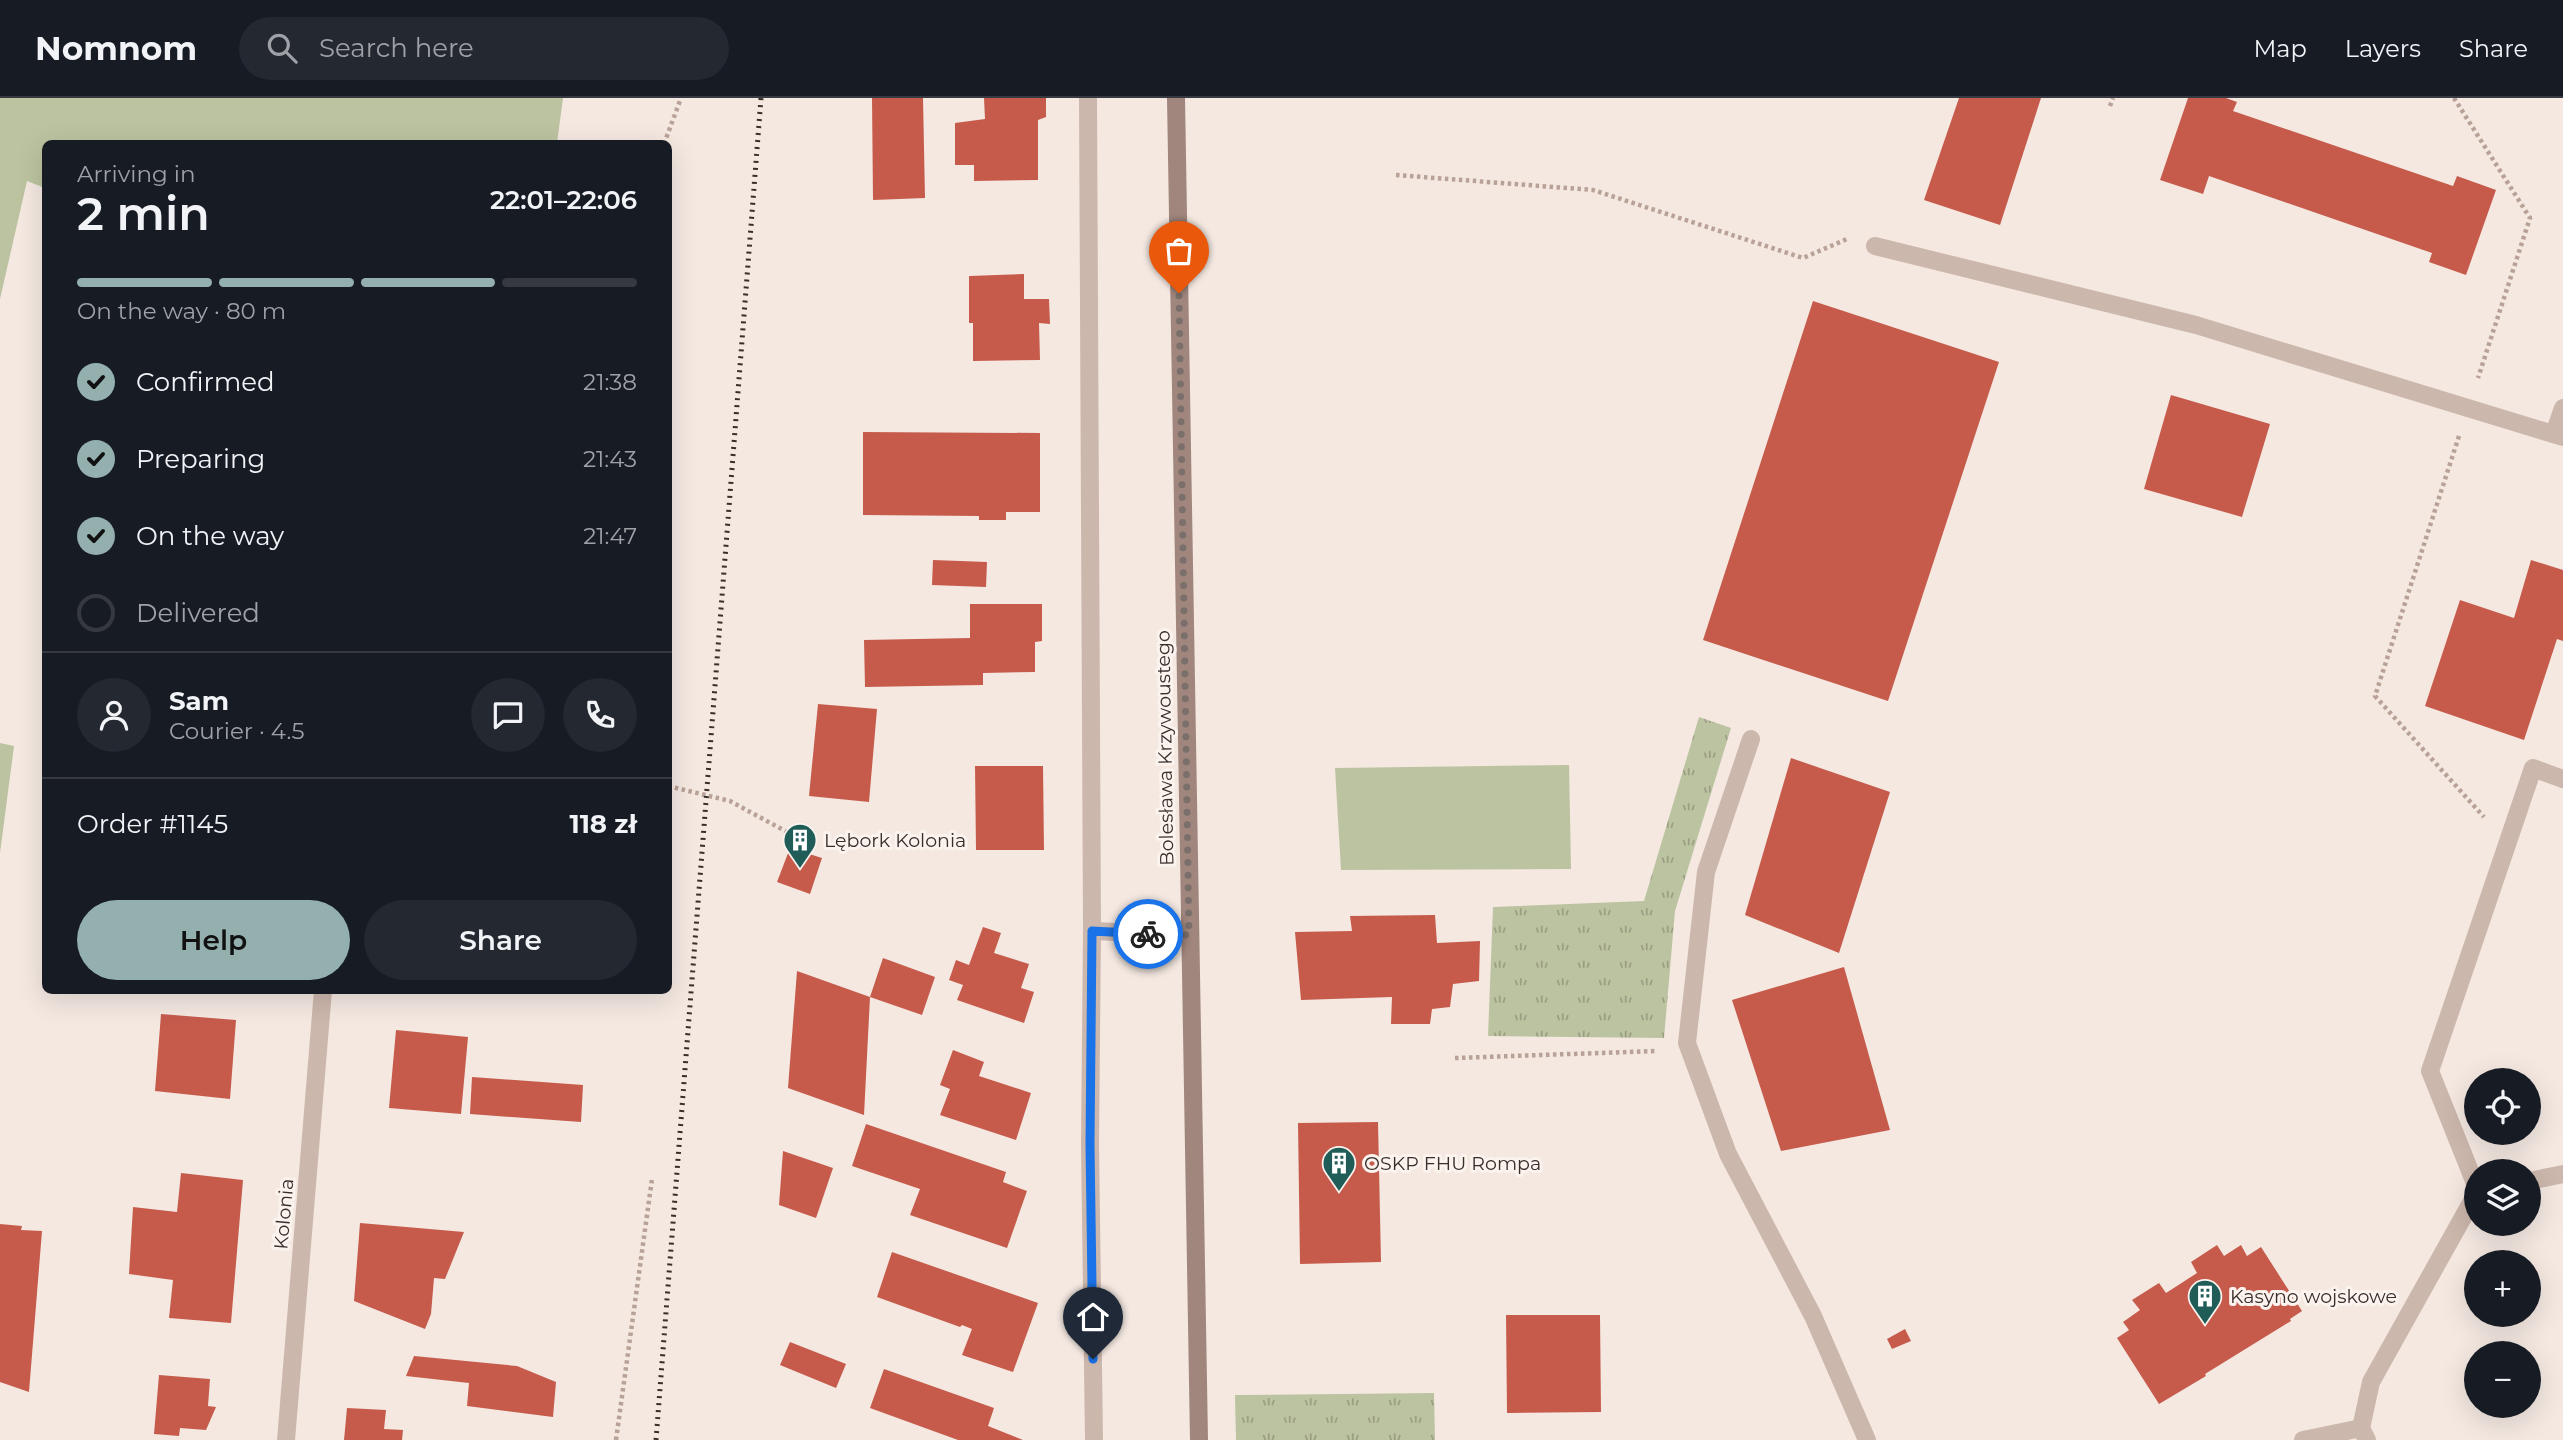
<!DOCTYPE html>
<html lang="en">
<head>
<meta charset="utf-8">
<style>
	:root { --surface:#171b24; --page:#242831; --text:#f1f3f6; --muted:#9ea1a6; --line:#363941; --accent:#93b0af }
	body { margin:0; font-family:Montserrat,sans-serif; background:var(--page); color:var(--text); height:100vh; display:flex; flex-direction:column; font-size:26px; white-space:nowrap }
	* { box-sizing:border-box; margin:0 }
	p { font-size:23px; color:var(--muted) }
	.icon { flex:none; width:38px; height:38px; fill:none; stroke:currentColor; stroke-width:2; stroke-linecap:round; stroke-linejoin:round }
	.map { position:relative; flex:1; overflow:hidden }
	.sheet { position:absolute; left:42px; top:42px; width:630px; height:854px; display:flex; flex-direction:column; background:var(--surface); border-radius:10px; box-shadow:0 7px 28px #0002 }
	.sheet>* { flex:none }
	.fabs { position:absolute; left:2464px; top:970px; display:grid; gap:14px }
	.fabs a { display:grid; place-items:center; width:77px; height:77px; border-radius:50%; background:var(--surface); box-shadow:0 7px 28px #0002; font-size:35px }
	.pin { position:absolute; display:grid; place-items:center; width:60px; height:60px; color:#fff; margin:-72px -30px; border-radius:50% 50% 50% 0; rotate:-45deg; box-shadow:0 0 7px #0007 }
	.pin .icon { rotate:45deg }
	.courier { position:absolute; display:grid; place-items:center; width:70px; height:70px; margin:-35px; border:5px solid #1a73e8; border-radius:50%; background:#fff; color:#222; box-shadow:0 2px 9px #0007 }
	.summary em { font-style:normal; font-weight:600 }
	.summary div { display:flex; flex-direction:column-reverse }
	.summary { display:flex; align-items:center; justify-content:space-between; height:119px; padding:0 35px }
	h1 { font-size:46px; font-weight:600; line-height:52px }
	.bar { display:grid; grid-template-columns:repeat(4,1fr); gap:10px 7px; align-content:center; height:84px; padding:0 35px }
	.bar i { height:9px; border-radius:5px; background:var(--line) }
	.bar .current { background:var(--accent) }
	.bar p { grid-column:span 4 }
	.line { display:flex; align-items:center; gap:18px; padding:0 35px; border-top:2px solid var(--line) }
	.line div { flex:1 }
	.round { display:grid; place-items:center; flex:none; width:74px; height:74px; border-radius:37px; background:var(--page) }
	ol { padding:0 35px; list-style:none }
	li { display:flex; align-items:center; gap:21px; height:77px }
	li p { margin-inline-start:auto }
	li .icon { padding:7px; border-radius:50%; background:var(--accent); color:#111; stroke-width:4 }
	li:last-child { color:var(--muted) }
	li i { width:38px; height:38px; border:4px solid var(--line); border-radius:50% }
	.action { display:flex; gap:14px; margin-top:auto; padding:14px 35px }
	.action a { flex:1; height:80px; border-radius:42px; background:var(--accent); color:#111; font-size:28px; font-weight:600; line-height:80px; text-align:center }
	.action a+a { background:var(--page); color:var(--text) }
	header { display:flex; align-items:center; gap:42px; box-sizing:border-box; height:98px; padding:0 35px; background:var(--surface); border-bottom:2px solid var(--line) }
	header strong { font-size:33px }
	nav { display:flex; gap:38px; margin-inline-start:auto; font-size:24px }
	.search { width:490px; height:63px; background:var(--page); display:flex; align-items:center; gap:18px; box-sizing:border-box; padding:0 24px; border-radius:38px; color:var(--muted); font-size:26px }
	.map>svg:first-child { display:block }
</style>
</head>
<body>
<header>
<strong>Nomnom</strong>
<div class="search"><svg class="icon" aria-label="search" viewBox="0 0 24 24"><circle cx="10" cy="10" r="6"/><path d="M15 15l6 6"/></svg>Search here</div>
<nav><a>Map</a><a>Layers</a><a>Share</a></nav>
</header>
<div class="map">
<svg width="2563" height="1342" viewBox="0 0 2563 1342">
	<defs>
		<pattern id="grass-tufts" width="24" height="20" patternUnits="userSpaceOnUse" patternTransform="scale(1.75)"><rect width="24" height="20" fill="#bcc3a0"/><path d="M3 7l-1-3M5 7V3M7 7l1-3M15 17l-1-3M17 17v-4M19 17l1-3" fill="none" stroke="#9a9f83"/></pattern>
	</defs>
	<rect width="100%" height="100%" fill="#f4e8e1"/>
	<g fill="url(#grass-tufts)">
		<polygon points="1699,619 1731,630 1675,813 1664,940 1488,938 1493,809 1644,803"/>
		<polygon points="1434,1295 1435,1342 1236,1342 1235,1297"/>
	</g>
	<g fill="#bcc3a0">
		<polygon points="0,0 563,0 557,45 46,46 45,90 27,83 0,201"/>
		<polygon points="0,645 14,648 0,755"/>
		<polygon points="1569,667 1571,771 1341,772 1335,670"/>
	</g>
	<g fill="#c65b4c">
		<polygon points="872,0 923,0 925,100 873,102"/>
		<polygon points="984,0 1046,0 1046,19 1038,22 1038,82 974,83 974,67 955,67 955,25 985,21"/>
		<polygon points="1959,0 2041,0 2000,127 1924,102"/>
		<polygon points="2188,0 2226,0 2237,4 2233,13 2453,88 2457,78 2496,92 2466,177 2429,164 2432,155 2209,78 2203,96 2160,82"/>
		<polygon points="1024,176 1024,201 1049,201 1050,226 1039,225 1040,262 973,263 973,225 969,225 969,178"/>
		<polygon points="1813,203 1999,264 1888,603 1703,542"/>
		<polygon points="2171,297 2270,326 2242,419 2144,391"/>
		<polygon points="863,334 1040,335 1040,414 1006,414 1006,422 979,422 979,418 863,417"/>
		<polygon points="933,462 987,464 986,489 932,487"/>
		<polygon points="2531,462 2563,472 2563,543 2557,541 2524,642 2425,608 2460,502 2514,520"/>
		<polygon points="970,506 1042,506 1042,543 1035,544 1035,574 983,575 983,587 865,589 864,542 970,540"/>
		<polygon points="818,606 877,611 869,704 809,698"/>
		<polygon points="1791,660 1890,694 1839,855 1745,817"/>
		<polygon points="975,668 1043,668 1044,752 976,752"/>
		<polygon points="790,750 822,760 810,796 777,784"/>
		<polygon points="1435,817 1437,845 1480,843 1479,883 1453,886 1450,909 1432,911 1430,926 1391,926 1392,899 1301,902 1295,834 1352,833 1350,818"/>
		<polygon points="983,829 1001,835 994,855 1029,866 1021,890 1034,894 1024,925 957,902 963,887 949,882 956,862 969,867"/>
		<polygon points="883,860 935,879 922,917 870,899"/>
		<polygon points="1844,869 1890,1032 1781,1053 1732,902"/>
		<polygon points="797,873 870,899 864,1017 788,990"/>
		<polygon points="161,916 236,922 230,1001 155,993"/>
		<polygon points="396,932 468,939 461,1016 389,1010"/>
		<polygon points="953,952 984,964 979,978 1031,995 1016,1042 940,1017 950,991 940,987"/>
		<polygon points="472,979 583,987 581,1024 470,1016"/>
		<polygon points="1378,1024 1381,1164 1300,1166 1298,1025"/>
		<polygon points="866,1026 1006,1074 1003,1084 1027,1093 1007,1150 910,1117 920,1091 852,1068"/>
		<polygon points="783,1053 833,1070 816,1120 779,1107"/>
		<polygon points="181,1075 243,1082 231,1225 169,1220 173,1182 129,1176 133,1109 177,1114"/>
		<polygon points="360,1125 464,1134 445,1181 434,1180 431,1216 425,1231 354,1203"/>
		<polygon points="0,1126 22,1128 21,1132 42,1133 29,1294 0,1284"/>
		<polygon points="2217,1147 2224,1158 2241,1147 2247,1158 2261,1149 2302,1213 2290,1221 2291,1223 2205,1276 2206,1278 2159,1306 2117,1240 2129,1232 2123,1224 2140,1212 2132,1202 2159,1185 2166,1195 2197,1175 2191,1164"/>
		<polygon points="892,1154 1038,1205 1013,1274 962,1257 972,1231 962,1227 960,1229 877,1199"/>
		<polygon points="1506,1217 1600,1217 1601,1314 1507,1315"/>
		<polygon points="1905,1231 1911,1243 1892,1251 1887,1241"/>
		<polygon points="790,1244 846,1266 836,1290 780,1267"/>
		<polygon points="414,1258 517,1268 556,1284 553,1319 467,1308 469,1285 406,1278"/>
		<polygon points="884,1271 994,1310 988,1328 1023,1342 958,1342 870,1310"/>
		<polygon points="159,1277 210,1281 208,1308 216,1309 206,1332 180,1330 179,1338 154,1336"/>
		<polygon points="347,1310 386,1312 384,1331 403,1332 402,1342 344,1342"/>
	</g>
	<g fill="none" stroke-linecap="round" stroke-linejoin="round">
		<g stroke="#b8a196" stroke-width="4.5" stroke-dasharray="3.5 3.5" stroke-linecap="butt">
			<polyline points="2454,0 2530,120 2478,280"/>
			<polyline points="2110,8 2113,0"/>
			<polyline points="664,46 681,0"/>
			<polyline points="1396,77 1593,92 1803,160 1847,141"/>
			<polyline points="2459,338 2375,598 2484,719"/>
			<polyline points="668,688 730,703 787,734"/>
			<polyline points="1455,960 1657,953"/>
			<polyline points="616,1342 652,1081"/>
		</g>
		<g stroke="#ccb7ac" stroke-width="18">
			<polyline points="1875,148 2196,227 2563,339"/>
			<polyline points="2554,336 2563,310"/>
			<polyline points="1751,641 1706,774 1687,945 1728,1056 1813,1218 1867,1342"/>
			<polyline points="2529,1083 2563,1076"/>
			<polyline points="2476,1088 2430,973 2533,670 2563,681"/>
			<polyline points="2361,1330 2371,1284 2476,1096"/>
		</g>
		<g stroke="#ccb7ac" stroke-width="18">
			<polyline points="1088,0 1092,833 1090,1046 1094,1342"/>
			<polyline points="1092,833 1189,837"/>
			<polyline points="286,1342 323,892"/>
			<polyline points="2303,1342 2361,1330 2367,1342"/>
		</g>
		<polyline stroke="#a0867d" stroke-width="18" points="1176,0 1199,1342"/>
		<polyline stroke="#3a2e2b" stroke-width="5" stroke-dasharray="2 5" stroke-linecap="butt" points="656,1342 761,0"/>
	</g>
	<g fill="none" stroke-linecap="round" stroke-linejoin="round">
		<polyline stroke="#7b6f6b" stroke-width="7" stroke-dasharray="0 12.6" points="1148,836 1189,837 1179,195"/>
		<polyline stroke="#1a73e8" stroke-width="9" points="1093,1261 1090,1046 1092,833 1148,836"/>
	</g>
	<defs>
		<symbol id="building-pin" viewBox="-11 -11 22 30"><path d="M0 17L-7.5 6A9.5 9.5 0 1 1 7.5 6Z" fill="#205d59" stroke="#fbf3ee"/><path d="M-4-6H4V6H1V3H-1V6H-4ZM-2.5-4.3h1.7v1.8h-1.7ZM.8-4.3h1.7v1.8H.8ZM-2.5-1h1.7V.8h-1.7ZM.8-1h1.7V.8H.8Z" fill="#fff"/></symbol>
	</defs>
	<g fill-rule="evenodd">
		<use href="#building-pin" x="781" y="723" width="38" height="52"/>
		<use href="#building-pin" x="1320" y="1046" width="38" height="52"/>
		<use href="#building-pin" x="2186" y="1179" width="38" height="52"/>
	</g>
	<g text-anchor="middle" dominant-baseline="central" stroke-width="6" stroke-linejoin="round" paint-order="stroke">
		<g font-size="19" fill="#3a2e2b" stroke="#fbf3ee">
			<text transform="translate(1165 650) rotate(-91)">Bolesława Krzywoustego</text>
			<text transform="translate(284 1116) rotate(-85)">Kolonia</text>
		</g>
		<g font-size="19" fill="#3a2e2b" stroke="#fbf3ee" text-anchor="start">
			<text x="824" y="742">Lębork Kolonia</text>
			<text x="1364" y="1065">OSKP FHU Rompa</text>
			<text x="2230" y="1198">Kasyno wojskowe</text>
		</g>
	</g>
</svg>
<div class="fabs">
<a><svg class="icon" aria-label="locate" viewBox="0 0 24 24"><circle cx="12" cy="12" r="6"/><path d="M12 2v4M12 18v4M2 12h4M18 12h4"/></svg></a>
<a><svg class="icon" aria-label="layers" viewBox="0 0 24 24"><path d="M12 4l9 5-9 5-9-5zM3 14l9 5 9-5"/></svg></a>
<a>+</a>
<a>−</a>
</div>
<div class="pin" style="left:1179px;top:195px;background:#ea580c"><svg class="icon" aria-label="bag" viewBox="0 0 24 24"><path d="M5 8h14l-1 12H6zM9 8a3 3 0 0 1 6 0"/></svg></div>
<div class="pin" style="left:1093px;top:1261px;background:#1f2937"><svg class="icon" aria-label="home" viewBox="0 0 24 24"><path d="M3 11l9-7 9 7M6 9v11h12V9"/></svg></div>
<div class="courier" style="left:1148px;top:836px"><svg class="icon" aria-label="bike" viewBox="0 0 24 24"><circle cx="6" cy="16" r="4"/><circle cx="18" cy="16" r="4"/><path d="M6 16l4-8h5l3 8M10 8l3 8H6M13 5h3"/></svg></div>
<section class="sheet">
<div class="summary"><div><h1>2 min</h1><p>Arriving in</p></div><em>22:01–22:06</em></div>
<div class="bar"><i class="current"></i><i class="current"></i><i class="current"></i><i></i><p>On the way · 80 m</p></div>
<ol>
<li><svg class="icon" aria-label="check" viewBox="0 0 24 24"><path d="M5 12l5 5 9-10"/></svg>Confirmed<p>21:38</p></li>
<li><svg class="icon" aria-label="check" viewBox="0 0 24 24"><path d="M5 12l5 5 9-10"/></svg>Preparing<p>21:43</p></li>
<li><svg class="icon" aria-label="check" viewBox="0 0 24 24"><path d="M5 12l5 5 9-10"/></svg>On the way<p>21:47</p></li>
<li><i></i>Delivered</li>
</ol>
<div class="line" style="height:126px"><a class="round"><svg class="icon" aria-label="person" viewBox="0 0 24 24"><circle cx="12" cy="8" r="4"/><path d="M4 21q1-7 8-7t8 7"/></svg></a><div><b>Sam</b><p>Courier · 4.5</p></div><a class="round"><svg class="icon" aria-label="chat" viewBox="0 0 24 24"><path d="M4 5h16v11H9l-5 4z"/></svg></a><a class="round"><svg class="icon" aria-label="phone" viewBox="0 0 24 24"><path d="M5 4h4l2 5-3 2q2 4 5 5l2-3 5 2v4C11 20 4 13 5 4z"/></svg></a></div>
<div class="line" style="height:91px"><div>Order #1145</div><b>118 zł</b></div>
<div class="action"><a>Help</a><a>Share</a></div>
</section>
</div>
</body>
</html>
